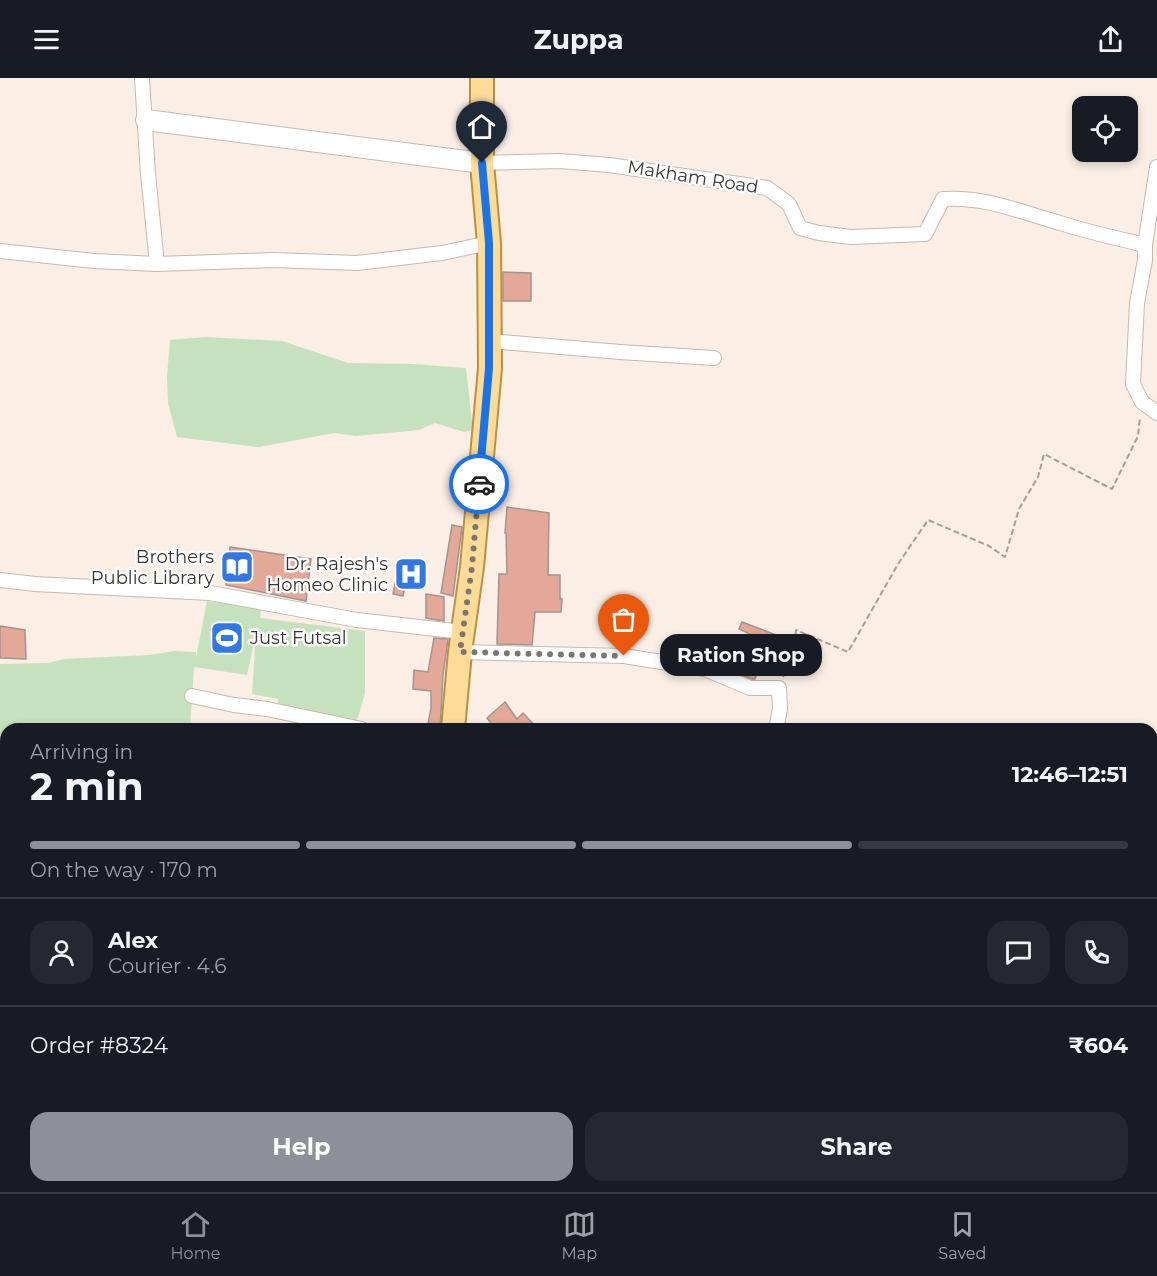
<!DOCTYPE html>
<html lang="en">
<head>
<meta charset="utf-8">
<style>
	:root { --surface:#171b24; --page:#242831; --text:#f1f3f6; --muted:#9ea1a6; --line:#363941; --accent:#8c9099 }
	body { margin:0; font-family:Montserrat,sans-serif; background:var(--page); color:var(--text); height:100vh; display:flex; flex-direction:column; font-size:22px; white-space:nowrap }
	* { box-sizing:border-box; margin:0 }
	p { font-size:20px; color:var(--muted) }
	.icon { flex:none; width:33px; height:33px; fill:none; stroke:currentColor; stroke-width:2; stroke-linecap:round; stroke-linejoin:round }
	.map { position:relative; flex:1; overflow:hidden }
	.details { position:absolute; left:0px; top:645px; width:1158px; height:470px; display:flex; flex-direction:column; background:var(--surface); border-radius:18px 18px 0 0; box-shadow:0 3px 9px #0003 }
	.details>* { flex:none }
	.buttons { position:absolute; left:1072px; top:18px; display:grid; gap:12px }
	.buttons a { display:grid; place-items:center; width:66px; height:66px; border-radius:12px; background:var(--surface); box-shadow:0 3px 9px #0003; font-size:30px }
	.pin { position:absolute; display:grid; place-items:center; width:51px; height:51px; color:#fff; margin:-62px -26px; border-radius:50% 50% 50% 0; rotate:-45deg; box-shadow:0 0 6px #0007 }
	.pin .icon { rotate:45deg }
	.courier { position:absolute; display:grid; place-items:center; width:60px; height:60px; margin:-30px; border:4px solid #1a73e8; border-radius:50%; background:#fff; color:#222; box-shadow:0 2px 8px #0007 }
	.bubble { position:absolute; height:42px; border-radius:18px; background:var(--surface); box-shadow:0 3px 9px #0003; font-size:20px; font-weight:700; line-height:42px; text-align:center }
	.summary em { font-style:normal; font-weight:700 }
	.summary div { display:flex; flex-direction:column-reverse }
	.summary { display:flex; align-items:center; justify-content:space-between; height:102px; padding:0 30px }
	h1 { font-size:39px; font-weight:700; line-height:45px }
	.bar { display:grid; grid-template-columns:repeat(4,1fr); gap:9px 6px; align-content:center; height:72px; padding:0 30px }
	.bar i { height:8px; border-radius:4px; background:var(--line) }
	.bar .selected { background:var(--accent) }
	.bar p { grid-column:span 4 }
	.line { display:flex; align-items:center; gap:15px; padding:0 30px; border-top:2px solid var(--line) }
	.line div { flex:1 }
	.round { display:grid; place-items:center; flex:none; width:63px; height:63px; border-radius:18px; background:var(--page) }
	.cta { display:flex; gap:12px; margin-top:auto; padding:12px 30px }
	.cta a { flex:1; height:69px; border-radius:18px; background:var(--accent); color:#fff; font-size:24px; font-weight:700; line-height:69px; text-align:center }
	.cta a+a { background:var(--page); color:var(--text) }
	header { display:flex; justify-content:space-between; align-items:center; height:78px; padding:0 30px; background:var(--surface); font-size:27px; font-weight:700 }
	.dock { display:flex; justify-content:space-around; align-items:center; height:84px; border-top:2px solid var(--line); background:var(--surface); font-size:16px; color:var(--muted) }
	.dock a { display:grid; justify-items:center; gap:3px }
	.dock .selected { color:var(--accent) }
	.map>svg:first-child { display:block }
</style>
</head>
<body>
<header><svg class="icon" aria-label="menu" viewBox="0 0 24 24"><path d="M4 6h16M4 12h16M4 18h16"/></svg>Zuppa<svg class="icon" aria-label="share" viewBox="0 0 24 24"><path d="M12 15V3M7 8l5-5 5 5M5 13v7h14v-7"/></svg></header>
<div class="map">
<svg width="1157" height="1114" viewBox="0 0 1157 1114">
	<rect width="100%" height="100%" fill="#faeee5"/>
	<g fill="#c6e1be">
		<polygon points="205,259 282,263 348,285 412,286 466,290 473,352 464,354 435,345 419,352 356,358 334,355 259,369 177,359 168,325 167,299 170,262"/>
		<polygon points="207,523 261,531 260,540 365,553 365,615 358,640 351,646 279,630 278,621 252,616 256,556 247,597 194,589 190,651 6,651 6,671 0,672 0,586 48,585 64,581 150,577 174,573 196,574 196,580"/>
		<polygon points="0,1054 6,1054 6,1108 66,1109 93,1114 0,1114"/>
		<polygon points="608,1109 657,1109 657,1114 611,1114"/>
	</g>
	<g fill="#e3a898" stroke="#a29491" stroke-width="1.5">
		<polygon points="503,194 531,195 531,223 503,223"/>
		<polygon points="507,429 549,435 548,497 560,497 560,521 562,521 561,534 535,534 532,567 497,566 499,496 507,496 506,455 505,455"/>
		<polygon points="452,447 462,449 453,518 441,515"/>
		<polygon points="230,469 311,481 306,523 226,507"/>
		<polygon points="399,486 421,491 416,511 405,508 403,518 393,516"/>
		<polygon points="426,516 444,519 444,543 426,540"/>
		<polygon points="742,544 776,557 771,566 739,551"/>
		<polygon points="0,548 25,552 26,581 0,580"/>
		<polygon points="434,560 448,561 443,597 440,651 427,651 431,630 431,613 413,611 414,592 428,594"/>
		<polygon points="743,575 759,583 763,575 772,579 764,596 758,593 755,601 752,601 734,594"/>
		<polygon points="505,624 517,641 523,635 538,651 496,651 487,640"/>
	</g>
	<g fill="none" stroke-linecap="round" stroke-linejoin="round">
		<defs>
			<g id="street">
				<polyline points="142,0 148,96 157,186"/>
				<path d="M482,85L560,83L609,87L767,110L789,126L800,150L819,155L851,159L925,156L943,121C985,118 1020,134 1060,145C1088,154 1116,160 1145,167"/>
				<polyline points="1157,89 1145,167 1145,182 1137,225 1133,306 1142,324 1157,335"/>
				<polyline points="0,173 94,183 157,186 274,182 357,185 442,175 489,165"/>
				<polyline points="489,263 620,274 714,280"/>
				<polyline points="0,502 35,506 210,515 357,542 463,554"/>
				<polyline points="460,574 624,578 705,591 750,610 779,610 780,631 776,651"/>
				<polyline points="192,618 234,627 267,631 362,651"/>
				<polyline points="0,763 6,763"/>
				<polyline points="1152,807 1157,810"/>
				<polyline points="1152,922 1157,912"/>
				<polyline points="1070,1114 1071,1108"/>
			</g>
			<polyline id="secondary" points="146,42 482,85"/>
			<g id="primary">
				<polyline points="453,651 460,574 472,489 490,290 489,165 482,85 482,0"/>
				<polyline points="425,1114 425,1108"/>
			</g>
		</defs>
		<use href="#street" stroke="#c4b9b1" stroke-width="16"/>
		<use href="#secondary" stroke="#c4b9b1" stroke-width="22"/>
		<use href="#primary" stroke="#b99146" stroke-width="26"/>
		<g stroke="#a79e97" stroke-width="2" stroke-dasharray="6 3" stroke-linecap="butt">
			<polyline points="783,599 794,573 796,552 848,574 898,486 928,442 989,468 1005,479 1019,431 1038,399 1044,376 1112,411 1138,358 1140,339"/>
			<polyline points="0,1051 5,1051 6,1043"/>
		</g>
		<use href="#street" stroke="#fff" stroke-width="14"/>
		<use href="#secondary" stroke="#fff" stroke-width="20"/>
		<use href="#primary" stroke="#fedb97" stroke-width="22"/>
	</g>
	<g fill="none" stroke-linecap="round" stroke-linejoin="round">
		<polyline stroke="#7d7670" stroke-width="6" stroke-dasharray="0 10.8" points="479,406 472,489 460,574 624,578"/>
		<polyline stroke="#1a73e8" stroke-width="8" points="479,406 489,290 489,165 482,85"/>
	</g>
	<defs>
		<symbol id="library-square" viewBox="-11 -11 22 22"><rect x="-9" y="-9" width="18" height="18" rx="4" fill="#3278e5" stroke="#fff"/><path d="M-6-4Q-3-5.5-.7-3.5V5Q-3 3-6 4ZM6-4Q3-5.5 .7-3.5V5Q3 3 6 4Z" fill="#fff"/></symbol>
		<symbol id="hospital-square" viewBox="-11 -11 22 22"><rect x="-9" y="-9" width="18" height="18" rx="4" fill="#3278e5" stroke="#fff"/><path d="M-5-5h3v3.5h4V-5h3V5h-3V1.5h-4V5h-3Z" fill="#fff"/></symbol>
		<symbol id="stadium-square" viewBox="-11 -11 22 22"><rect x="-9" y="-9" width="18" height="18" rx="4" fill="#3278e5" stroke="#fff"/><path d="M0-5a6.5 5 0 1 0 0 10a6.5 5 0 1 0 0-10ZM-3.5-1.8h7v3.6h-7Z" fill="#fff"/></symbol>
	</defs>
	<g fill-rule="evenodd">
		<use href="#library-square" x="218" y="470" width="38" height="38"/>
		<use href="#hospital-square" x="392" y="477" width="38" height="38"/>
		<use href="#stadium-square" x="208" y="541" width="38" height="38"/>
	</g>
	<g text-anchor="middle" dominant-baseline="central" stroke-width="5" stroke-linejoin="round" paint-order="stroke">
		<g font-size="18" fill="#393531" stroke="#fff">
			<text transform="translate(693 99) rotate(9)">Makham Road</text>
		</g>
		<g font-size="18" fill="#393531" stroke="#fff" text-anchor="end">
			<text x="214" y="479">Brothers<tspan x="214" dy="21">Public Library</tspan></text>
			<text x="388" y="486">Dr. Rajesh's<tspan x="388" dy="21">Homeo Clinic</tspan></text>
			<text x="250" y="560" text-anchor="start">Just Futsal</text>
		</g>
	</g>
</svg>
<div class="buttons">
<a><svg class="icon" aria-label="locate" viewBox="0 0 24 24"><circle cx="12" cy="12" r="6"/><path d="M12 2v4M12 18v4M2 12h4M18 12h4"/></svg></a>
</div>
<div class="pin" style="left:624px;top:578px;background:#ea580c"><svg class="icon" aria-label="bag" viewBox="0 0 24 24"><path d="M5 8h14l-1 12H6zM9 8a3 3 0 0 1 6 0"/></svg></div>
<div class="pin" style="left:482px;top:85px;background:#1f2937"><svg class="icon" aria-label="home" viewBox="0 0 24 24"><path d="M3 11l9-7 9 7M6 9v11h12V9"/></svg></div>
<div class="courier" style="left:479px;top:406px"><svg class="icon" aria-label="car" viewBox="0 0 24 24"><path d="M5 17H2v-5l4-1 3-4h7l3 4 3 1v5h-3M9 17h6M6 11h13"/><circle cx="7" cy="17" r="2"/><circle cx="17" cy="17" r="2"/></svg></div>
<div class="bubble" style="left:660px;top:556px;width:162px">Ration Shop</div>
<section class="details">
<div class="summary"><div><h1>2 min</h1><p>Arriving in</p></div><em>12:46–12:51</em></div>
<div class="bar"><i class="selected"></i><i class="selected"></i><i class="selected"></i><i></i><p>On the way · 170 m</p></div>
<div class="line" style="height:108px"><a class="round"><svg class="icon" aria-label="person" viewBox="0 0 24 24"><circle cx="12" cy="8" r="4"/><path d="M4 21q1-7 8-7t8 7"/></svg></a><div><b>Alex</b><p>Courier · 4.6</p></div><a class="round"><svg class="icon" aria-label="chat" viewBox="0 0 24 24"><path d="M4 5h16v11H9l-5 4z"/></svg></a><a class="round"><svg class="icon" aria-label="phone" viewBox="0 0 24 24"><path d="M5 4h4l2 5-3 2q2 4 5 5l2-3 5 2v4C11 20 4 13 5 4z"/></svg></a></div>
<div class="line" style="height:78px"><div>Order #8324</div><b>₹604</b></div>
<div class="cta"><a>Help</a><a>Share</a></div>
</section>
</div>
<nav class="dock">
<a class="selected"><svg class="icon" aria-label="home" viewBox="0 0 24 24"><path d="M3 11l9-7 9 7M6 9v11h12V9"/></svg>Home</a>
<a><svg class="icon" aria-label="map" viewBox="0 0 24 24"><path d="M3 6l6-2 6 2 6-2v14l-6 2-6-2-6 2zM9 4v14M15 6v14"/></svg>Map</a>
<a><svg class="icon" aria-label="saved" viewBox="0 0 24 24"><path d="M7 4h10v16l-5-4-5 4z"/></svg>Saved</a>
</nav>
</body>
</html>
